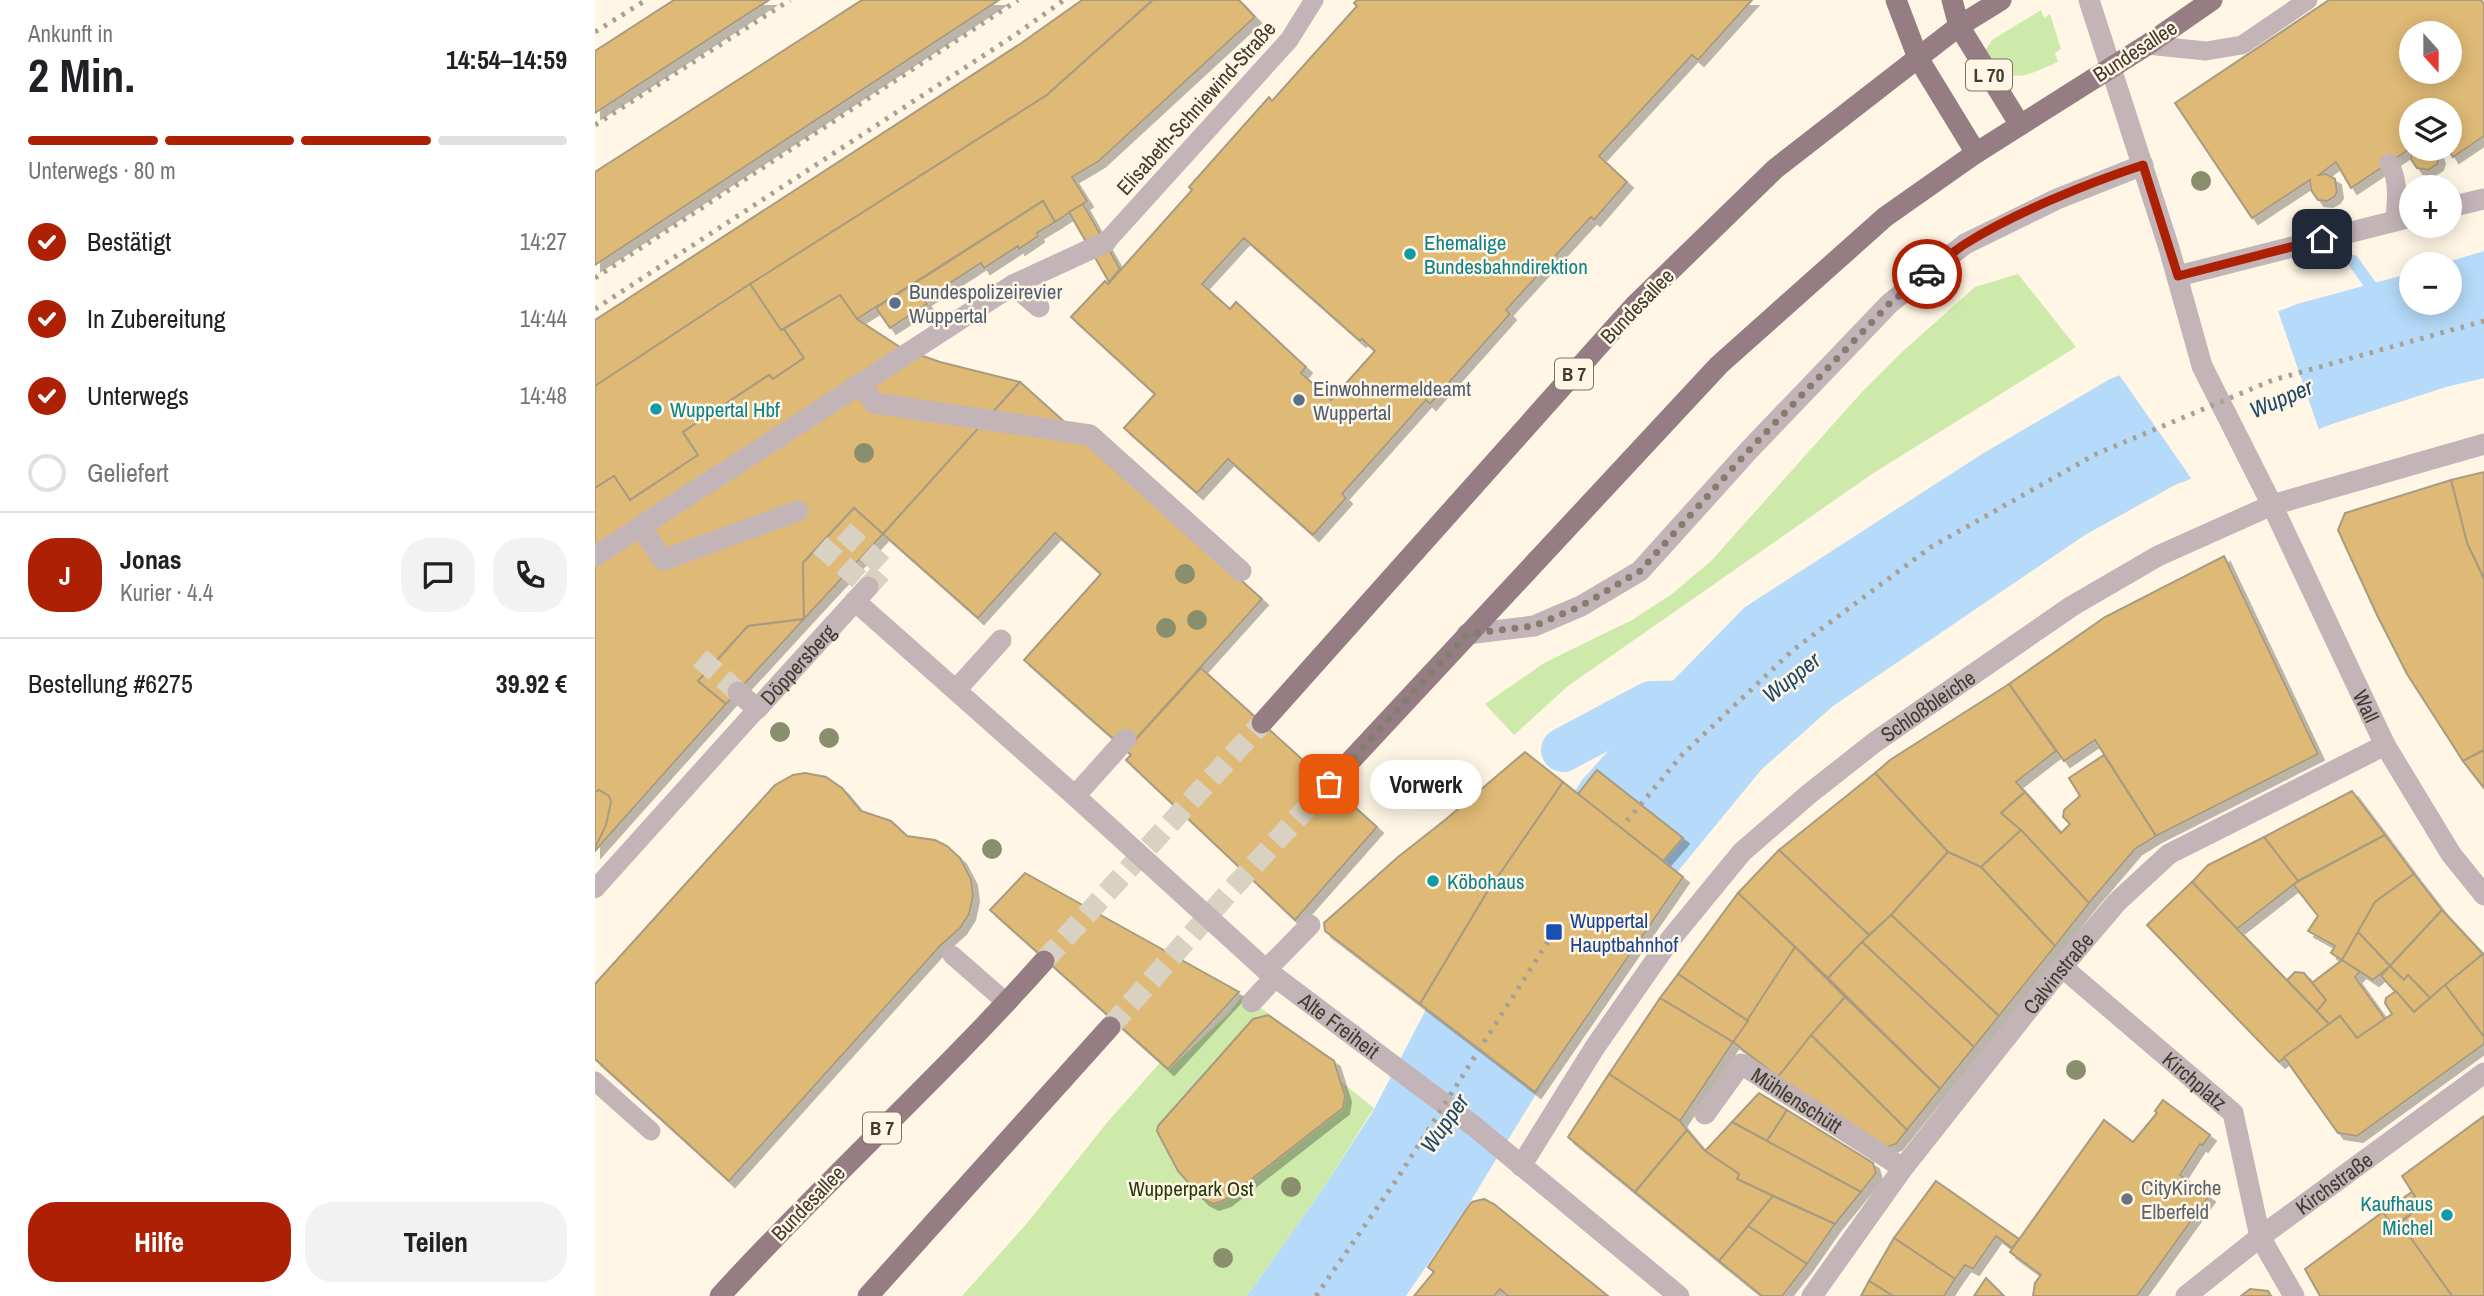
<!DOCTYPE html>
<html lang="de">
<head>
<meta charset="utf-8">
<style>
	:root { --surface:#fff; --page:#f2f2f2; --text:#202124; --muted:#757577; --line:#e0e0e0; --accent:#ae2003 }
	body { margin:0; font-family:"Archivo Narrow",sans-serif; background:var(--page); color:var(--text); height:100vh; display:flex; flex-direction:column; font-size:26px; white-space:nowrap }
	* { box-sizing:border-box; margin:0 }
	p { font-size:23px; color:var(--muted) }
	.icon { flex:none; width:38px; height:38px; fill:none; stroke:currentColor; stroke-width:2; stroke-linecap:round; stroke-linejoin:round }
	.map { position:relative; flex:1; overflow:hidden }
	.sheet { display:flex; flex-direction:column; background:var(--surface); width:595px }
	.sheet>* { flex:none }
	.needle { width:46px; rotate:159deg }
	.controls { position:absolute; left:1804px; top:21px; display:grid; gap:14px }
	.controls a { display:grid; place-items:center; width:63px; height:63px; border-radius:50%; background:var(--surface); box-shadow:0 4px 18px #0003; font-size:35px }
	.pin { position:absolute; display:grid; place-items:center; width:60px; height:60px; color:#fff; margin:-30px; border-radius:14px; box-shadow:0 4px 10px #0006 }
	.courier { position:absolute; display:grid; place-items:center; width:70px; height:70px; margin:-35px; border:5px solid #ae2003; border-radius:50%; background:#fff; color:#222; box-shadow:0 2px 9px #0007 }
	.bubble { position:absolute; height:49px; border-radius:24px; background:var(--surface); box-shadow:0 4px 18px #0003; font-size:23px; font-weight:800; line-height:49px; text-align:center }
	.overview em { font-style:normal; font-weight:800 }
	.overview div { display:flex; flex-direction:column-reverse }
	.overview { display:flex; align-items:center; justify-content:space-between; height:119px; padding:0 28px }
	h1 { font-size:46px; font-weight:800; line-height:52px }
	.bar { display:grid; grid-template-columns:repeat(4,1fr); gap:10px 7px; align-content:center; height:84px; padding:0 28px }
	.bar i { height:9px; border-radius:5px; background:var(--line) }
	.bar .on { background:var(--accent) }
	.bar p { grid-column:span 4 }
	.line { display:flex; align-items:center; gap:18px; padding:0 28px; border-top:2px solid var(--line) }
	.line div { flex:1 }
	.round { display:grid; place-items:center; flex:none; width:74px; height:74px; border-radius:28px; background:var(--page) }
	ol { padding:0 28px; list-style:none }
	li { display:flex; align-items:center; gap:21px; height:77px }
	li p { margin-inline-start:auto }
	li .icon { padding:7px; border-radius:50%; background:var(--accent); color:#fff; stroke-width:4 }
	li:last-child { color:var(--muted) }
	li i { width:38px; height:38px; border:4px solid var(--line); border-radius:50% }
	.button { display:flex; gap:14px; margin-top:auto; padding:14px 28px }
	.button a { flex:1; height:80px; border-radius:28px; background:var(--accent); color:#fff; font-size:28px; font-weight:800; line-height:80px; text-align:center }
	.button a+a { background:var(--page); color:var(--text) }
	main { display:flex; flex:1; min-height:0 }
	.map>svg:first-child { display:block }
</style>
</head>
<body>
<main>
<section class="sheet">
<div class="overview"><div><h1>2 Min.</h1><p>Ankunft in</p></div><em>14:54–14:59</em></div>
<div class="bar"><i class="on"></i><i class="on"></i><i class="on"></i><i></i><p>Unterwegs · 80 m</p></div>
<ol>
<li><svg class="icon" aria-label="check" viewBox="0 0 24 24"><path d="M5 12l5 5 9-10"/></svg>Bestätigt<p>14:27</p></li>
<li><svg class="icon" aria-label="check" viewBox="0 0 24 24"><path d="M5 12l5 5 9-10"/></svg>In Zubereitung<p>14:44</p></li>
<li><svg class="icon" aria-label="check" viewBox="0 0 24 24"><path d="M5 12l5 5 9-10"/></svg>Unterwegs<p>14:48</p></li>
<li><i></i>Geliefert</li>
</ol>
<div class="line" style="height:126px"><b class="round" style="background:var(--accent);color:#fff">J</b><div><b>Jonas</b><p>Kurier · 4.4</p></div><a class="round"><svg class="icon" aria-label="chat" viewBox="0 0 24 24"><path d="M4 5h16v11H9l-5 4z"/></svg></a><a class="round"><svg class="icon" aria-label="phone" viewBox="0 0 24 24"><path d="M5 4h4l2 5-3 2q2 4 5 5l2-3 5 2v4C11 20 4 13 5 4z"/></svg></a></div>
<div class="line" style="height:91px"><div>Bestellung #6275</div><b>39.92 €</b></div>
<div class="button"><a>Hilfe</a><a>Teilen</a></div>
</section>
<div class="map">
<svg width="1889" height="1296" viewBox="0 0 1889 1296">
	<defs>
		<filter id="shadow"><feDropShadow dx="6" dy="6" stdDeviation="0" flood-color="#0004"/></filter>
	</defs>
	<rect width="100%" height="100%" fill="#fff6e5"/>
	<g fill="#cdeaab">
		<path d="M1446,10L1449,18L1455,14L1466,49L1460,53L1463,62C1432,75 1418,86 1391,60V49L1397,40Z"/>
		<polygon points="1423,274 1481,347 1277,474 973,686 919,735 890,704 949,663 1037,620 1077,594 1117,560 1266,393 1308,351 1380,287"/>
		<polygon points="648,995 739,1061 746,1082 779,1108 727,1190 652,1296 367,1296 433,1222 510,1125 562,1066 566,1062 574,1069 632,1015"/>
	</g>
	<polygon fill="#b6daf9" points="1889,251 1889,378 1851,387 1737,424 1580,485 1490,535 1238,706 1166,770 1061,898 872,1207 811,1296 652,1296 727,1190 777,1113 836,1000 988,779 1056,703 1150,607 1387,454 1515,379 1702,304 1816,273 1816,303 1855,303 1855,264 1846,264"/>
	<polygon fill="#fff6e5" points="1682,308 1725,433 1595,483 1596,478 1523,373 1521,373"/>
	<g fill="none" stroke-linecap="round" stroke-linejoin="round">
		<polyline stroke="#b6daf9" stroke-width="12" points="1758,261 1776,286"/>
		<polyline stroke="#b6daf9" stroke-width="44" points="968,750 1056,703 1115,702"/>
	</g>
	<g fill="#dfba76" stroke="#a99b81" stroke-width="2" fill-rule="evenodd" filter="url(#shadow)">
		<polygon points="79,0 174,0 0,113 0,51"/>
		<polygon points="267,0 404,0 0,265 0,172"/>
		<polygon points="487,0 558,0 452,95 0,386 0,320 425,44"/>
		<polygon points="558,0 644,0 660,17 504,161 477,177 492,201 460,222 448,201 262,319 245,295 186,330 155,284 452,95"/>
		<path d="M762,0H1157L1103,60L1097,55L1004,156L1032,182L999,220L996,217L911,310L915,314L835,404L831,400L747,494L751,498L718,535L633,459L602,493L529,428L560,394L476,317L510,281L513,284L597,190L594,187L674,97L677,101L762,6L759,3ZM649,238L765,341L767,339L780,351L736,400L706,373L711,367L641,302L635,309L607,284Z"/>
		<path d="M1734,0H1886L1889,4V136L1858,157L1853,149H1855V110H1816V148L1756,188L1741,162L1724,175L1731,174L1740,179L1742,192L1739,197L1732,201L1723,200L1716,190L1715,180L1657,218L1580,103ZM1816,33H1855V72H1816Z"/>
		<polygon points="1818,149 1841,149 1844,158 1842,164 1833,170 1822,168 1816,159"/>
		<polygon points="448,201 460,222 442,233 443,236 424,249 423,246 389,268 386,263 329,300 332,304 295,328 281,308"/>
		<polygon points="488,204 525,269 514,282 474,212"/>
		<polygon points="155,284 186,330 189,329 209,358 178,379 174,375 88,432 103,455 35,500 19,476 0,488 0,386"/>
		<polygon points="245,295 262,319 308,349 345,362 425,382 288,534 259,508 208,563 209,619 153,626 103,681 131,704 0,851 0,488 19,476 35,500 103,455 88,432 174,375 178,379 209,358 189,329"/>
		<polygon points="425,382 667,599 531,750 429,660 506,574 460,533 383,618 288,534"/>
		<polygon points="1889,472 1889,579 1872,543 1856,480"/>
		<polygon points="1856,480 1872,543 1889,579 1889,750 1868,761 1812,674 1782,615 1743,530 1750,513"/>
		<polygon points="259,508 288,534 209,619 208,563"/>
		<polygon points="1629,556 1723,754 1561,836 1500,740 1469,761 1414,684 1510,617"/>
		<polygon points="209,619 131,704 103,681 153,626"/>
		<polygon points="606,668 782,827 700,920 531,760 536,755 531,750"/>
		<polygon points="1414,684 1461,751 1421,782 1430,792 1406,813 1426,830 1386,867 1353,852 1280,773 1295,760"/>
		<polygon points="1889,750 1889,788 1868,761"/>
		<polygon points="930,752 968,782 891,894 825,1004 730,931 729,923 803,857 850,820"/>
		<polygon points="1509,755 1561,836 1540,849 1494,903 1426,830 1406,813 1430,792 1466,833 1475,824 1468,817 1469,810 1485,796 1474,778"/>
		<polygon points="1002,770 1088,838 1068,861 983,794"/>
		<polygon points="210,773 231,777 247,788 266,811 296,821 312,836 340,840 352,846 365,858 376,879 378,896 374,914 365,928 345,946 134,1181 0,1059 0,984 180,785 198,775"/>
		<polygon points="1280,773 1353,852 1296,915 1274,935 1184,850"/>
		<polygon points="968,782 1088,877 940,1092 825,1004 891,894"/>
		<polygon points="4,790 14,796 16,802 11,825 0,848 0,792"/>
		<polygon points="1757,791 1790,835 1703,881 1669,837"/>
		<polygon points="1426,830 1494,903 1460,946 1386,867"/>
		<polygon points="1790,835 1819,874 1780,902 1747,960 1736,953 1740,946 1713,931 1723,916 1698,884"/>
		<polygon points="1669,837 1703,881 1642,929 1597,882 1613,865"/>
		<polygon points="1184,850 1274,935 1233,978 1143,893"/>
		<polygon points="1353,852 1386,867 1460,946 1404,1016 1296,915"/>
		<polygon points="430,873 644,992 573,1069 395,910"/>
		<polygon points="1819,874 1847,910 1795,966 1763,932 1780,902"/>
		<polygon points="1597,882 1734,1024 1684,1062 1552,925"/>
		<polygon points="1143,893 1200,947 1153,1021 1083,974"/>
		<polygon points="1847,910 1888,954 1835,998 1813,975 1809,980 1795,966"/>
		<polygon points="1296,915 1404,1016 1379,1047 1267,942"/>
		<polygon points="1763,932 1795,966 1778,980 1747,960"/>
		<polygon points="1267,942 1379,1047 1345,1089 1233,978"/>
		<polygon points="1200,947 1250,997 1183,1077 1138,1042"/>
		<polygon points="1888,954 1889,955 1889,1037 1850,985"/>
		<polygon points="1747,960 1765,972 1760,977 1790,1019 1762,1038 1745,1016 1734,1024 1722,1011 1731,1000 1717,983"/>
		<polygon points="1795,966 1809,980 1813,975 1835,998 1819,1012 1786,976"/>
		<polygon points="1700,972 1709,973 1731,1000 1722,1011 1692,980"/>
		<polygon points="1083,974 1153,1021 1138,1042 1065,998"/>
		<polygon points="1850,985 1889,1037 1889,1044 1762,1136 1743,1133 1689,1057 1745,1016 1762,1038 1797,1014 1790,1003 1791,998 1801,991 1819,1012"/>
		<polygon points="1250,997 1345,1089 1312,1130 1216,1035"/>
		<polygon points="1065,998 1138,1042 1085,1121 1014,1074"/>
		<polygon points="673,1015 739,1061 750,1096 748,1108 630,1200 618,1204 608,1199 583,1171 562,1131 563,1126 658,1019"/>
		<polygon points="1216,1035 1312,1130 1301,1144 1292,1147 1183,1077"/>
		<polygon points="1014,1074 1085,1121 1092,1130 1040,1192 973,1137"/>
		<polygon points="1164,1093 1192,1110 1172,1141 1137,1122"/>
		<polygon points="1568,1100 1615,1135 1607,1146 1605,1144 1585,1175 1614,1196 1542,1296 1438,1296 1440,1283 1446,1275 1415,1252 1509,1120 1538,1142 1562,1113 1560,1111"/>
		<polygon points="1192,1110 1278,1163 1281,1173 1266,1192 1172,1141"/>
		<polygon points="1889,1116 1889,1296 1857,1296 1805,1223 1826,1206 1807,1176"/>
		<polygon points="1137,1122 1172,1141 1266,1192 1240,1224 1142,1179 1144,1174 1110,1151"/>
		<polygon points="1092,1130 1110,1151 1144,1174 1142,1179 1178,1196 1124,1261 1040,1192"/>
		<polygon points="1341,1181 1424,1239 1417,1248 1401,1236 1378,1269 1370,1265 1360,1279 1299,1238"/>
		<polygon points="1817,1192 1826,1206 1798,1227 1788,1212"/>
		<polygon points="1178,1196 1240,1224 1212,1264 1153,1226"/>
		<polygon points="889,1199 899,1204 1013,1296 913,1296 905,1289 899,1296 819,1296 839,1272 833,1267 873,1207 877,1202"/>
		<polygon points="1788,1212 1798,1227 1805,1223 1857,1296 1725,1296 1710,1269"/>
		<polygon points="1153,1226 1212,1264 1187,1296 1167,1296 1124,1261"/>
		<polygon points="1299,1238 1360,1279 1349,1296 1298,1296 1274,1281"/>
		<polygon points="1391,1278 1409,1296 1379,1296"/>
		<polygon points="1274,1281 1298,1296 1266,1296"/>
		<polygon points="1655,1289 1673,1291 1676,1296 1646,1296"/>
	</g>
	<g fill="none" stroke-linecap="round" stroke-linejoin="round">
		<g stroke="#d9d1c1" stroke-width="21" stroke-dasharray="21 10" stroke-linecap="butt">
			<polyline points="225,545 273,587 290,568 243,526"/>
			<polyline points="105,658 143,692"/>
		</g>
		<g stroke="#d9d1c1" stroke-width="21" stroke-dasharray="21 10" stroke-linecap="butt">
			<polyline points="449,961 667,723"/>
			<polyline points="515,1027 637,889 734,784"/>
		</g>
		<g stroke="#c3b4b8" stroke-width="19">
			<polyline points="1552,45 1611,51 1647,45 1713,0"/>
			<path d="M1794,163C1805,181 1801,202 1800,221"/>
			<polyline points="511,242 694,40 719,0"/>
			<polyline points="0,889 162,709"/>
			<polyline points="357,955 412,1003"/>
			<polyline points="0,1081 56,1131"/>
		</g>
		<g stroke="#c3b4b8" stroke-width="21">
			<polyline points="418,285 444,307"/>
			<polyline points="265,383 279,403 495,435 646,571"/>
			<polyline points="46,526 68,560 203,511"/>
			<polyline points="0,556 418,285 511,242"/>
			<path id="s1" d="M260,601L480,796L671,970L880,1127L1084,1296"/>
			<polyline points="361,690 406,640"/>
			<path id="s2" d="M143,692L162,709L273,587"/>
			<polyline points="480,796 531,739"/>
			<path id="s3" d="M1467,967L1638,1113L1665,1237L1699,1296"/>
			<polyline points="671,970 715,925"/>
			<polyline points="657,1002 680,977"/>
			<path id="s4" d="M1110,1114L1146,1064L1308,1168"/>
			<path id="s5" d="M926,1166L1000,1047L1074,941L1147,852L1214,794L1280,742L1477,606L1563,556L1677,505"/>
			<path id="s6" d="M1217,1296L1308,1168L1467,967L1522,902L1574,854L1790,745"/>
			<path id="s7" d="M1591,1296L1665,1237L1889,1073"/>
		</g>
		<path stroke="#c3b4b8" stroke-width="21" id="s8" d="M1677,505L1790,745L1856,854L1889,895"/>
		<g stroke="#c3b4b8" stroke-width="21">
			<polyline points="1494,0 1574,248 1607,366 1677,505 1889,444"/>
			<polyline points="1855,207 1889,199"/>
			<polyline points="1583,276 1816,217"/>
			<polyline points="872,634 939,626 986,606 1045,571 1155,449 1295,303 1370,244 1462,199 1548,165"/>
		</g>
		<g stroke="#967c83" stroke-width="21">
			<polyline points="1301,0 1323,58 1381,153"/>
			<polyline points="1357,0 1364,26 1425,125"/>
			<polyline points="667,723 1040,305 1180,169 1364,26 1406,0"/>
			<polyline points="734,784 1124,365 1290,217 1381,153 1552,45 1617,0"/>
			<path d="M125,1296C230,1181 346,1077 449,961"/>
			<polyline points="273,1296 515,1027"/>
		</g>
		<g stroke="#a9a193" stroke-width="5" stroke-dasharray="3.5 7" stroke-linecap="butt">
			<polyline points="0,32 51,0"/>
			<polyline points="0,125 195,0"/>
			<polyline points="0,278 423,0"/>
			<polyline points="0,309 420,35 469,0"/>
			<polyline points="1032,821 1087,755 1198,650 1336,547 1501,454 1678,380 1889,321"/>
			<polyline points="721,1296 802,1179 959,932"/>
		</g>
	</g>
	<g fill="#898f6d">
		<circle cx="1606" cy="181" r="10"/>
		<circle cx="269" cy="453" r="10"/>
		<circle cx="590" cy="574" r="10"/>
		<circle cx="602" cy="620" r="10"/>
		<circle cx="571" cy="628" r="10"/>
		<circle cx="185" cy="732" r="10"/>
		<circle cx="234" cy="738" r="10"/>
		<circle cx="397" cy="849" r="10"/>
		<circle cx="1481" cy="1070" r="10"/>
		<circle cx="696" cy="1187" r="10"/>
		<circle cx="628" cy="1258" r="10"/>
	</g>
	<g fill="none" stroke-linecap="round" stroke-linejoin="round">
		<polyline stroke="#847c6f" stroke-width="7" stroke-dasharray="0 12.6" points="734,784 872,634 939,626 986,606 1045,571 1155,449 1278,321 1295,303 1332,274"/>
		<path stroke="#ae2003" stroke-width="9" d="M1332,274C1345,264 1357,252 1370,244C1419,213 1493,183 1548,165L1583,276L1727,239"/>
	</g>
	<g fill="#0f9aa8" stroke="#fff6e5" stroke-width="2.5">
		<circle cx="815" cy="254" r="7"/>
		<circle cx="61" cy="409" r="7"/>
		<circle cx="838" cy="881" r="7"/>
		<circle cx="1852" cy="1215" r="7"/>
	</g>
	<g fill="#5c6f8a" stroke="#fff6e5" stroke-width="2.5">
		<circle cx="300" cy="303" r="7"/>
		<circle cx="704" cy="400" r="7"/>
	</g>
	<rect fill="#1a4fb4" stroke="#fff6e5" stroke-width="2.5" x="950" y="923" width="18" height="18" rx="3.5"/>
	<circle fill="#6b7280" stroke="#fff6e5" stroke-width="2.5" cx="1532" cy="1199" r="7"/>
	<g text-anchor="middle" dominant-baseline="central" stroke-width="5" stroke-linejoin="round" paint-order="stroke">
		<g fill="#fff6e5" stroke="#7a7366" stroke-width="2">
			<rect x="1371" y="59.5" width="46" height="31" rx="5"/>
			<rect x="960" y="358.5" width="38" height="31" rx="5"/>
			<rect x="268" y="1112.5" width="38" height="31" rx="5"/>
		</g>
		<g font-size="19" font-weight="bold" fill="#413b30">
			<text x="1394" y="75">L 70</text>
			<text x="979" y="374">B 7</text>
			<text x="287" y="1128">B 7</text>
		</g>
		<g font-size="21" fill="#413b30" stroke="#fff6e5">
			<text transform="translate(1540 51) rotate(-33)">Bundesallee</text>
			<text transform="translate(601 108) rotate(-48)">Elisabeth-Schniewind-Straße</text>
			<text transform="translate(1042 306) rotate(-46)">Bundesallee</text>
			<text stroke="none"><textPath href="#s2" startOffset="86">Döppersberg</textPath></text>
			<text stroke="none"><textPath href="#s5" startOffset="621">Schloßbleiche</textPath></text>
			<text stroke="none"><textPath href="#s8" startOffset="222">Wall</textPath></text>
			<text stroke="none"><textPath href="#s6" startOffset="406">Calvinstraße</textPath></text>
			<text stroke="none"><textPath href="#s1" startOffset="644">Alte Freiheit</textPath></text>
			<text stroke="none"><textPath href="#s3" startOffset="175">Kirchplatz</textPath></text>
			<text stroke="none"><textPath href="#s4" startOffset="128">Mühlenschütt</textPath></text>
			<text stroke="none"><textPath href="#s7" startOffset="186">Kirchstraße</textPath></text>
			<text transform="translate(213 1203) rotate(-46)">Bundesallee</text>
		</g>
		<g font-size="21" fill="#0d838f" stroke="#fff6e5" text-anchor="start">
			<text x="829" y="242">Ehemalige<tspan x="829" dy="24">Bundesbahndirektion</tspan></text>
			<text x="75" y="409">Wuppertal Hbf</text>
			<text x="852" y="881">Köbohaus</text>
			<text x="1838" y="1203" text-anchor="end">Kaufhaus<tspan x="1838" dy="24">Michel</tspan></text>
		</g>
		<g font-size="21" fill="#4e5e75" stroke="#fff6e5" text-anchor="start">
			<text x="314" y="291">Bundespolizeirevier<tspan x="314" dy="24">Wuppertal</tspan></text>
			<text x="718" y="388">Einwohnermeldeamt<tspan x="718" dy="24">Wuppertal</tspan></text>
		</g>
		<g font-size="21" fill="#164399" stroke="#fff6e5" text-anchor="start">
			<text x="975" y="920">Wuppertal<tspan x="975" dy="24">Hauptbahnhof</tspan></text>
		</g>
		<g font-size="21" fill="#5b616d" stroke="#fff6e5" text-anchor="start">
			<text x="1546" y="1187">CityKirche<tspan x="1546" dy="24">Elberfeld</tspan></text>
		</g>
		<g font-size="21" fill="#283b0a" stroke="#fff6e5">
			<text x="596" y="1188">Wupperpark Ost</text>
		</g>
		<g font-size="23" font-style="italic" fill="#1c496b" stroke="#fff6e5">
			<text transform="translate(1686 398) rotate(-23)">Wupper</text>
			<text transform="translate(1196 677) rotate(-38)">Wupper</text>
			<text transform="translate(849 1123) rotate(-55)">Wupper</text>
		</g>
	</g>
</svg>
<div class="controls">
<a><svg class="needle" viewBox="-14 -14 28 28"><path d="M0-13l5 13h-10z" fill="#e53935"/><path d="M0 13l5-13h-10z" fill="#757577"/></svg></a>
<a><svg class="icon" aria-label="layers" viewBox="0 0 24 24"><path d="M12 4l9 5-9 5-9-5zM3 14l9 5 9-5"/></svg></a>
<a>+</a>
<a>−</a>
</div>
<div class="pin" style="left:734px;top:784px;background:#ea580c"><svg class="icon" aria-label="bag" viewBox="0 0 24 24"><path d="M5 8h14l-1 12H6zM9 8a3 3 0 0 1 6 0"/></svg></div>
<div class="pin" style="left:1727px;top:239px;background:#1f2937"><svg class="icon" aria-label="home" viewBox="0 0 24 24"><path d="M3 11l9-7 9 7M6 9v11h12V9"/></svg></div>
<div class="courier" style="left:1332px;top:274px"><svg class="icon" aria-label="car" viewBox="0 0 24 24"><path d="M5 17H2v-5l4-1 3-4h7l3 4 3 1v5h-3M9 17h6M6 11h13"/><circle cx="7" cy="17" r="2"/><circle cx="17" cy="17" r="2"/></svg></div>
<div class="bubble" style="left:775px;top:760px;width:112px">Vorwerk</div>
</div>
</main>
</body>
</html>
